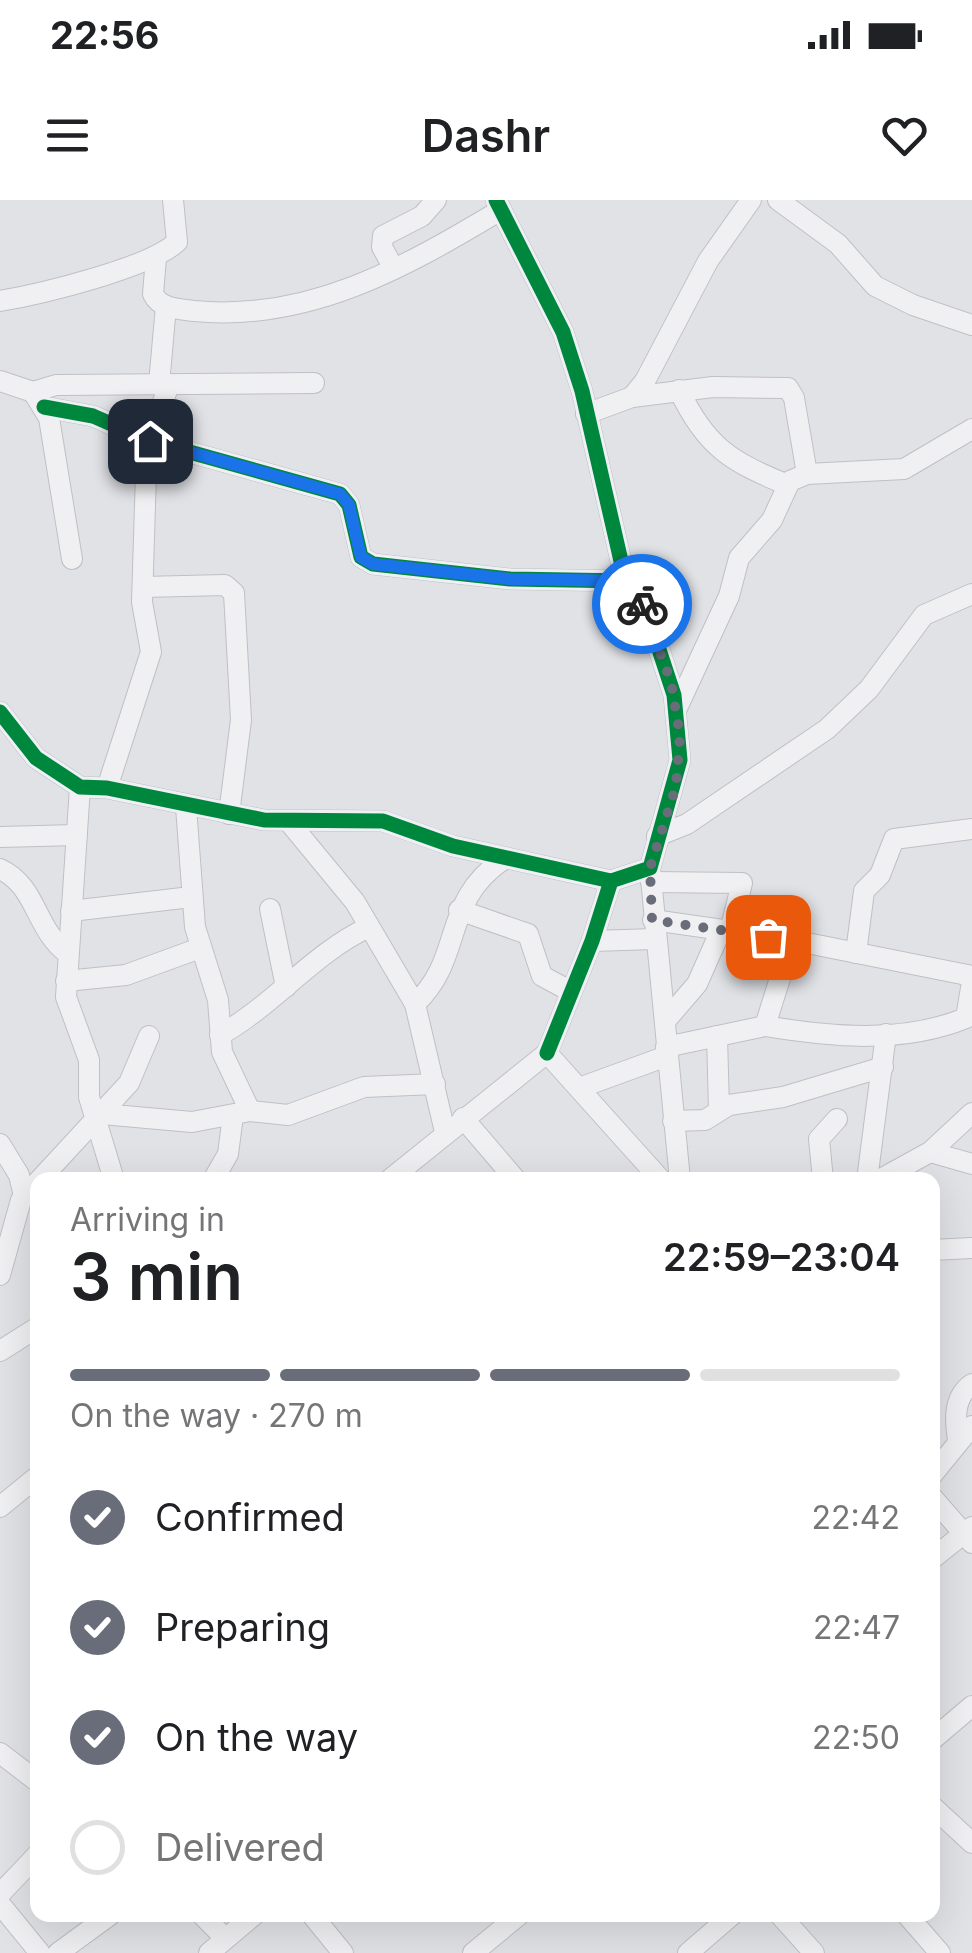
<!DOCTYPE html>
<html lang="en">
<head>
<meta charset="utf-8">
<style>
	:root { --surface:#fff; --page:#f2f2f2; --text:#202124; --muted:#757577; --line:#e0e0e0; --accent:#696d79 }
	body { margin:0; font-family:Inter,sans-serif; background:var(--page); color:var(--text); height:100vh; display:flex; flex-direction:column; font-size:38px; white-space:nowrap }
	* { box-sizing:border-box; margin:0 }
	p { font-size:32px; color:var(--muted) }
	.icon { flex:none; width:55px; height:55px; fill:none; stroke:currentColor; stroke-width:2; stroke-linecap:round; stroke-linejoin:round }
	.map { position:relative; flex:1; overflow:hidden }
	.side { position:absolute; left:30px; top:972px; width:910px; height:750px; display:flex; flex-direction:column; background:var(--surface); border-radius:20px; box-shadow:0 10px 40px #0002 }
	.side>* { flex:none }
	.pin { position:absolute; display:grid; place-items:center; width:85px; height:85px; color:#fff; margin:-42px; border-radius:20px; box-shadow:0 5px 15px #0006 }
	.courier { position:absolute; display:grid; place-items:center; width:100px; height:100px; margin:-50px; border:8px solid #1a73e8; border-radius:50%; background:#fff; color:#222; box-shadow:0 2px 12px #0007 }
	.overview em { font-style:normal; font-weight:600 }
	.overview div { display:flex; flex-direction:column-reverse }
	.overview { display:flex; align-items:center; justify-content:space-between; height:170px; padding:0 40px }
	h1 { font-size:65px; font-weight:600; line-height:75px }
	.bar { display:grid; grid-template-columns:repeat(4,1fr); gap:15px 10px; align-content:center; height:120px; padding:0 40px }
	.bar i { height:12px; border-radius:8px; background:var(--line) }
	.bar .current { background:var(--accent) }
	.bar p { grid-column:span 4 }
	ol { padding:0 40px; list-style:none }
	li { display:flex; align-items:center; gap:30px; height:110px }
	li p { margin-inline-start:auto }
	li .icon { padding:10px; border-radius:50%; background:var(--accent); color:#fff; stroke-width:4 }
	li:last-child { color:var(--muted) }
	li i { width:55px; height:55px; border:5px solid var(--line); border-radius:50% }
	.status { display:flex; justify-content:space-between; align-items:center; height:70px; padding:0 50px; background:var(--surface); direction:ltr }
	.status svg { height:28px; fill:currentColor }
	header { display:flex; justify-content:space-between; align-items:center; height:130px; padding:0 40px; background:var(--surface); font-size:45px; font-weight:600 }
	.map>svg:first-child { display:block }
</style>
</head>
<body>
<div class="status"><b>22:56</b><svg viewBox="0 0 49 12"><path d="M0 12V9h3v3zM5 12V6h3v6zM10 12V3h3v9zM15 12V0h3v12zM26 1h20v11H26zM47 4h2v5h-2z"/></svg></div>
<header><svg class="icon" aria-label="menu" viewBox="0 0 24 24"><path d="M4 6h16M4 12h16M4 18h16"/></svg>Dashr<svg class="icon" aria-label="heart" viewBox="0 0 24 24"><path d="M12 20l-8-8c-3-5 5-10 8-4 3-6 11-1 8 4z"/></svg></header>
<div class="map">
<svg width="972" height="1753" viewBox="0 0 972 1753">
	<rect width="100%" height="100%" fill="#e1e2e6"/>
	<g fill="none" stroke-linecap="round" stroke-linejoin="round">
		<defs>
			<g id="minor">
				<polyline points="496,0 563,132 582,191 621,361 646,410 674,495 680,560 650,668 611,681 592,741 547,853"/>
				<polyline points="778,0 838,44 875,86 913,105 972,125"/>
				<path d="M156,58L153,94C160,109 179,109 194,111C308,122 404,68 499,11"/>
				<polyline points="394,69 382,47 383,36 422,16 436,0"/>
				<path d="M0,101C41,94 149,68 177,42L173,0"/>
				<polyline points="0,181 33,192"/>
				<polyline points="159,184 166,106"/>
				<path d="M679,190C706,247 731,262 788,285"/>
				<polyline points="632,197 713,187 788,188 794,198 807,274"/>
				<polyline points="44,207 93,216 150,241 340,294 349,305 361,357 373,364 510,379 628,381"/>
				<polyline points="586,214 632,197 645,181 708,61 751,0"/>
				<polyline points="72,359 49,218 33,192 56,185 314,183"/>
				<polyline points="143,387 225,385 234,393 241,520 229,614"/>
				<polyline points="677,508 729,396 739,358 772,320 790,281 807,274 904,269 972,229"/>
				<polyline points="0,512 36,558 80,587 107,588 264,620 383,621 453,646 611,681"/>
				<polyline points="80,587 66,797 89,860 89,897 114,980"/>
				<polyline points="107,588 151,452 142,402 146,273 150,241 169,184"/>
				<polyline points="186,607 195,727 218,800 222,852 250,911"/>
				<polyline points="289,622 355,702 415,804 445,932"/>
				<polyline points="657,636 687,624 827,529 869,489 924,415 972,394"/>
				<polyline points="0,637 77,635"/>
				<polyline points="650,668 680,980"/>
				<path d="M0,669C37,686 35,729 67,753"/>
				<polyline points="651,682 742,683 730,731"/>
				<polyline points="270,709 286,787"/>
				<polyline points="459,710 528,734 542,776 570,791"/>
				<polyline points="71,711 191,697"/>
				<polyline points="653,720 792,740 972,776"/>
				<polyline points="592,741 655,739"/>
				<polyline points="856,753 864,691 880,675 894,639 972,629"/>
				<polyline points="66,781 126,775 200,748"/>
				<path d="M415,804C465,757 440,702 504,659"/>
				<polyline points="667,819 697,784 721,730"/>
				<path d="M765,826C831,837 902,844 966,818L972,782"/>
				<path d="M220,835C274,805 313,753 369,727"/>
				<polyline points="717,836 719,910"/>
				<polyline points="666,847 765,826 792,740"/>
				<polyline points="547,853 661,980"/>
				<polyline points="579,888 667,856"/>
				<polyline points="102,914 192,922 250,911 288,915 364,887 435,884"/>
				<polyline points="463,918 516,980"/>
				<polyline points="673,921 705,920 729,905 783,897 883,867"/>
				<polyline points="0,944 19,975 24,996"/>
				<polyline points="930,952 972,964"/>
				<polyline points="213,980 228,954 233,915"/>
				<polyline points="389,980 547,853"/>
				<polyline points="823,980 819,939 837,919"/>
				<polyline points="867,980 886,834"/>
				<polyline points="879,980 930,952 972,913"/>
				<polyline points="932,1050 972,1048"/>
				<polyline points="0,1075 21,1000 129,883 149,836"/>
				<polyline points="0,1151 38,1127"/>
				<path d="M958,1240C955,1220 953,1197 972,1184"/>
				<polyline points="932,1275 972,1226"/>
				<polyline points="932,1297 972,1343"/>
				<polyline points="0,1307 38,1276"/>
				<polyline points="932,1359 972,1327"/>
				<polyline points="932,1540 972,1506"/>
				<polyline points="0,1553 38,1582"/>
				<polyline points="932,1606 972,1643"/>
				<polyline points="0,1694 38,1654"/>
				<polyline points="0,1704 40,1753"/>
				<polyline points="202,1715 225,1738"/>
				<polyline points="312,1715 343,1753"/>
				<polyline points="780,1715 814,1753"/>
				<polyline points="907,1715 940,1753"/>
				<polyline points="58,1753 110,1715"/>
				<polyline points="209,1753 254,1715"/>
				<polyline points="473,1753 519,1715"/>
				<polyline points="688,1753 732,1715"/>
			</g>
		</defs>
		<use href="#minor" stroke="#bfc0c4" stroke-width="22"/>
		<use href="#minor" stroke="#f0f0f2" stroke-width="20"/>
		<defs>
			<g id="cycleway">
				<polyline points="496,0 563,132 582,191 621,361 646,410 674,495 680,560 650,668 611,681 592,741 547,853"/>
				<polyline points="44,207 93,216 150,241 340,294 349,305 361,357 373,364 510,379 628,381"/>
				<polyline points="0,512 36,558 80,587 107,588 264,620 383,621 453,646 611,681"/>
			</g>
		</defs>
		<use href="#cycleway" stroke="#eef0f5" stroke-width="21"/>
		<use href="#cycleway" stroke="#00873e" stroke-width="15"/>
	</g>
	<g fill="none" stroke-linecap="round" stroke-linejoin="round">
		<polyline stroke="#696d79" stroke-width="10" stroke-dasharray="0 18" points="642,404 671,482 680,536 676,586 650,668 652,720 768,737"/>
		<polyline stroke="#1a73e8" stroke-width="12" points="150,241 340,294 349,305 361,357 373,364 510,379 628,381 642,404"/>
	</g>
</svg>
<div class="pin" style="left:768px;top:737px;background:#ea580c"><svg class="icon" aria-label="bag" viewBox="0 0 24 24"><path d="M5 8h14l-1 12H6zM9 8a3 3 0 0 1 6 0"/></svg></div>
<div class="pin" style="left:150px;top:241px;background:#1f2937"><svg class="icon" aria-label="home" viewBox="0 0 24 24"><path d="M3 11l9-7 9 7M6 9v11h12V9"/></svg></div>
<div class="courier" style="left:642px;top:404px"><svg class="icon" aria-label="bike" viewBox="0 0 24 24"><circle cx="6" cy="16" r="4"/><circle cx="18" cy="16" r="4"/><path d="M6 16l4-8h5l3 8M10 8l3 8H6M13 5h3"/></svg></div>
<section class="side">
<div class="overview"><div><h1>3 min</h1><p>Arriving in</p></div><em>22:59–23:04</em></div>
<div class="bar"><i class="current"></i><i class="current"></i><i class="current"></i><i></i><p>On the way · 270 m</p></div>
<ol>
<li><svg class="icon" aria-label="check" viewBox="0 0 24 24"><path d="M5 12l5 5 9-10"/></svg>Confirmed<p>22:42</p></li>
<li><svg class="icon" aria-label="check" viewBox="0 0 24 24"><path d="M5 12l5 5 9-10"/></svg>Preparing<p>22:47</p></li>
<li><svg class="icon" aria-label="check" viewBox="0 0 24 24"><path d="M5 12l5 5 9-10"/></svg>On the way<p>22:50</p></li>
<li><i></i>Delivered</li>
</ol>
</section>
</div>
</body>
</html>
